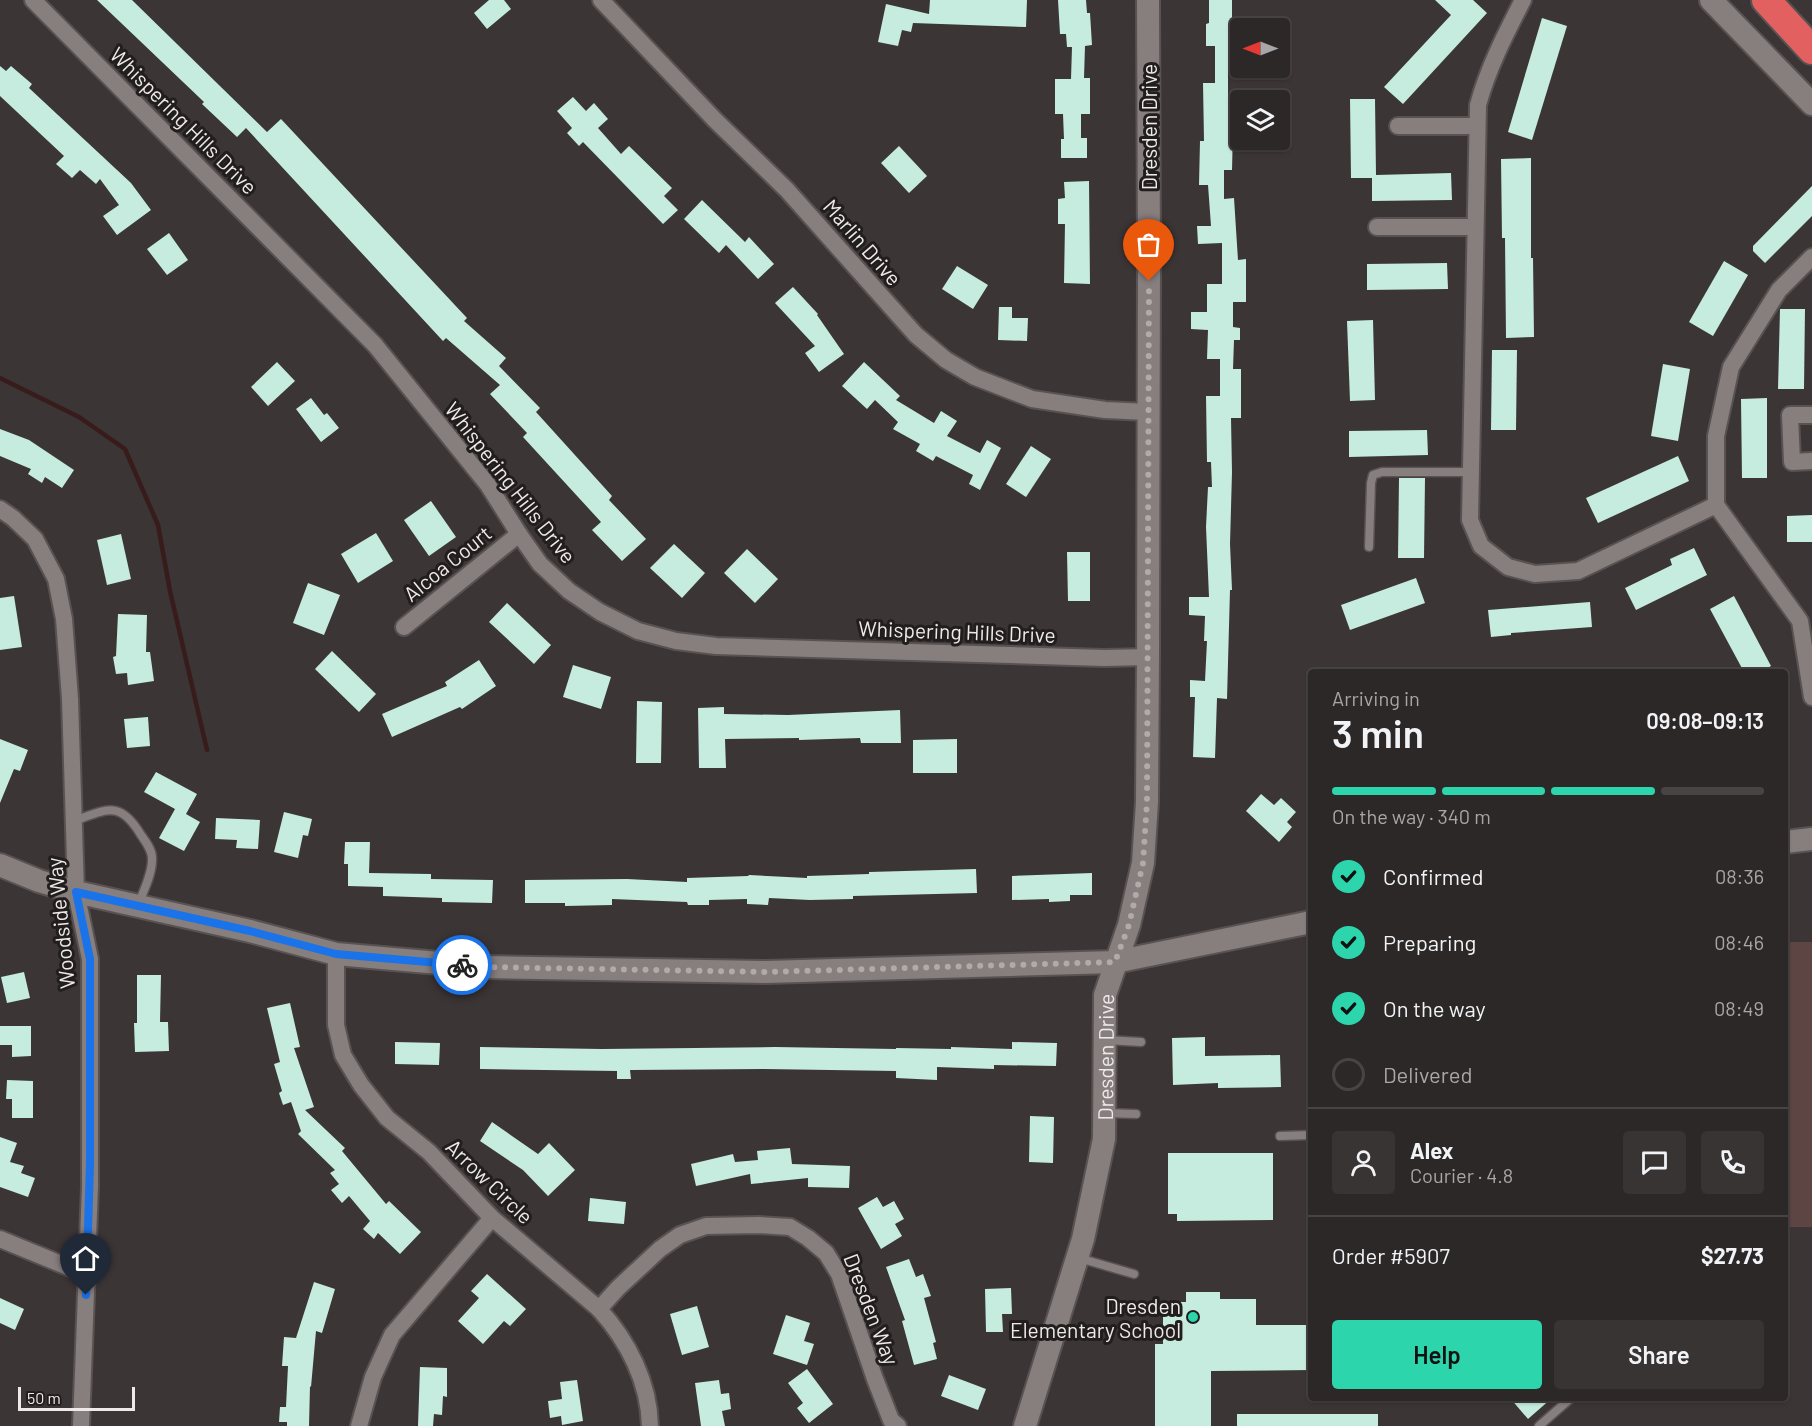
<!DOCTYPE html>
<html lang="en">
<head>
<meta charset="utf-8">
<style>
	:root { --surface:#2d2828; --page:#393434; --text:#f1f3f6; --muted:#a7a6a8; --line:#484445; --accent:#2cd5ab }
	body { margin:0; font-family:Barlow,sans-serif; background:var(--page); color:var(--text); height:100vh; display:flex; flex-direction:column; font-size:22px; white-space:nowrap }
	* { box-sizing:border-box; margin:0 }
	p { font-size:20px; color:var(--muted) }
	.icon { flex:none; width:33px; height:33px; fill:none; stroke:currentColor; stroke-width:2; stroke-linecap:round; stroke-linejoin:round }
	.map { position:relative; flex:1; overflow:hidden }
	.panel { position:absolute; left:1308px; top:669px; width:480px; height:732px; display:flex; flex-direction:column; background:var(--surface); border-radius:6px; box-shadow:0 2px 4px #0004,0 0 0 2px var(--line) }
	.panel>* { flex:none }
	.needle { width:39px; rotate:270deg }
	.buttons { position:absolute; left:1230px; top:18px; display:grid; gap:12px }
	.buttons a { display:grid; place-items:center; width:60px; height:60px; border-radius:6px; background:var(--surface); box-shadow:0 2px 4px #0004,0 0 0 2px var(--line); font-size:30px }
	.scale { position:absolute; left:18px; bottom:15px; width:117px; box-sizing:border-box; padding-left:6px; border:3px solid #efeaea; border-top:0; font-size:16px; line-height:21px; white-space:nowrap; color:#efeaea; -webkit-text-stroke:4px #211e1d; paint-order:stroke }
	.pin { position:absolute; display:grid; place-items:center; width:51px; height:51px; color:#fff; margin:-62px -26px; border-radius:50% 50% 50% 0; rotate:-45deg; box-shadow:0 0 6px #0007 }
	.pin .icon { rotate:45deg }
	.courier { position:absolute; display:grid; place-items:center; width:60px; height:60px; margin:-30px; border:4px solid #1a73e8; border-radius:50%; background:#fff; color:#222; box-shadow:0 2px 8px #0007 }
	.head em { font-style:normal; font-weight:600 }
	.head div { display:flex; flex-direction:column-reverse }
	.head { display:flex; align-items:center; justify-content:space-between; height:102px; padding:0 24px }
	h1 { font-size:39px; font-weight:600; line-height:45px }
	.bar { display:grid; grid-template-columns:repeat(4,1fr); gap:9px 6px; align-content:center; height:72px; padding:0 24px }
	.bar i { height:8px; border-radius:4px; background:var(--line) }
	.bar .active { background:var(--accent) }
	.bar p { grid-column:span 4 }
	.line { display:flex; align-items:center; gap:15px; padding:0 24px; border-top:2px solid var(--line) }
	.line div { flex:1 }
	.round { display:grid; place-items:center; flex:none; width:63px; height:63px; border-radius:6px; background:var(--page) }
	ol { padding:0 24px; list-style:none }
	li { display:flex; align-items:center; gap:18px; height:66px }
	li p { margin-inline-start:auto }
	li .icon { padding:6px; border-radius:50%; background:var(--accent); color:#111; stroke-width:4 }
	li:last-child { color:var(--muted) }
	li i { width:33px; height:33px; border:3px solid var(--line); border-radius:50% }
	.primary-button { display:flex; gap:12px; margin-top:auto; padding:12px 24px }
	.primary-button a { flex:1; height:69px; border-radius:6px; background:var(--accent); color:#111; font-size:24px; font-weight:600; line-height:69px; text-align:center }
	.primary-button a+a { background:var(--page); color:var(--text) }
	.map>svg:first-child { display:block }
</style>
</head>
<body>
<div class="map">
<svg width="1812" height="1426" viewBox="0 0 1812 1426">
	<rect width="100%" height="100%" fill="#3c3535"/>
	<rect fill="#5c4543" x="1785" y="942" width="27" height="285"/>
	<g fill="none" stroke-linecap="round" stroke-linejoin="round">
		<polyline stroke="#381c1b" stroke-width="4.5" points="0,378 79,417 125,449 158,525 170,591 207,750"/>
	</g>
	<g fill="#c5ecde">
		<polygon points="97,0 132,0 267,132 281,119 467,318 464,321 506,358 499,366 540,408 536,412 612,496 609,500 646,539 622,561 592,530 601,522 523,437 527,433 490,394 500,385 446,338 443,341 246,128 237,137 202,104 204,102"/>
		<polygon points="489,0 504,0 511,9 487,29 474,13"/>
		<polygon points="930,0 1027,0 1026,27 913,23 911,32 902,30 898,46 878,42 886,4 929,14"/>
		<polygon points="1058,0 1086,0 1087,13 1090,13 1092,45 1085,46 1084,78 1090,78 1090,114 1081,114 1081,138 1087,138 1087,158 1061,158 1061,139 1064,139 1063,114 1055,114 1055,79 1071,79 1072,47 1067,47 1066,34 1060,34"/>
		<polygon points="1209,0 1232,0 1232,23 1237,23 1237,66 1228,66 1228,96 1240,96 1240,130 1233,130 1232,170 1224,170 1224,199 1234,198 1238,260 1246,259 1246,302 1233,302 1233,327 1240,328 1240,340 1234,340 1233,369 1241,369 1241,418 1231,418 1232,472 1230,544 1232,590 1230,590 1227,699 1217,698 1215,758 1193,757 1195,697 1190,697 1190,680 1205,681 1207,641 1204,641 1205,616 1189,615 1189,597 1209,597 1206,527 1208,487 1212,487 1211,462 1207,462 1206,396 1220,396 1220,359 1207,359 1208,330 1191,329 1191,312 1207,312 1207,284 1222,284 1222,243 1198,244 1197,226 1211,226 1208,185 1199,185 1200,141 1204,141 1203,83 1215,83 1215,46 1206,46 1206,24 1209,23"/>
		<polygon points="1435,0 1473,0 1487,13 1403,104 1384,87 1451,15"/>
		<polygon points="1542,18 1567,26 1532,140 1508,132"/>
		<polygon points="0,66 6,71 11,66 32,84 29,88 131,183 151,210 117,235 103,216 119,205 100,179 96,184 80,170 72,178 56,164 64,156 0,96"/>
		<polygon points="573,97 586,111 594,103 608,119 598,128 621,154 629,146 672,188 664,196 678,210 663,224 583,142 579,146 567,133 572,128 557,111"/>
		<polygon points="1350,99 1375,99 1376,175 1451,173 1452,200 1372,201 1372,178 1351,178"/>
		<polygon points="899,146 927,176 909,193 881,163"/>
		<polygon points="1531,158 1531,258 1533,258 1534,337 1506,338 1505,238 1502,238 1501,159"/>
		<polygon points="1089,181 1090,284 1064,283 1065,224 1058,224 1058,199 1065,198 1064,182"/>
		<polygon points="1812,186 1812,216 1765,263 1753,251 1753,246"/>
		<polygon points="702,200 745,242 749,237 774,264 758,279 726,245 719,253 684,219"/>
		<polygon points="169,233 188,260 167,275 147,249"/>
		<polygon points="1724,261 1748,275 1713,336 1689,322"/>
		<polygon points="1447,263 1448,289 1367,290 1367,264"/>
		<polygon points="957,266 988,285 973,309 942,289"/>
		<polygon points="793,287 818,314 817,315 844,354 819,372 805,353 815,346 775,303"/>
		<polygon points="999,307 1012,307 1012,318 1028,318 1027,341 998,340"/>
		<polygon points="1780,309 1805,309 1804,389 1778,389"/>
		<polygon points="1373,320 1375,400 1350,401 1347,321"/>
		<polygon points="1492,350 1517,350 1516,430 1491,430"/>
		<polygon points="277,362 295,381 268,406 251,387"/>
		<polygon points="864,362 900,396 896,400 934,423 941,411 957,421 947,436 980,453 987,440 1001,448 980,490 969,484 973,475 936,456 933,461 916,451 920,444 893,429 898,422 875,400 867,409 842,386"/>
		<polygon points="1663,364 1690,369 1678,441 1651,436"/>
		<polygon points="311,398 324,415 327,413 339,428 321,442 296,409"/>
		<polygon points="1767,398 1767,478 1742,478 1741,399"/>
		<polygon points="0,429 29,440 74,470 62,488 45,477 42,483 28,474 31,469 0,456"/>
		<polygon points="1427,430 1428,455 1349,457 1349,431"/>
		<polygon points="1031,446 1051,459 1026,497 1006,484"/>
		<polygon points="1678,456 1689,481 1598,523 1586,498"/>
		<polygon points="1399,478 1425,478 1424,558 1398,558"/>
		<polygon points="431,501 456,537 429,556 404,520"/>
		<polygon points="1812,515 1812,542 1787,542 1787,516"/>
		<polygon points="376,533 393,561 358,583 341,554"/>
		<polygon points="121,534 131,579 107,585 97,540"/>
		<polygon points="674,544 705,573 682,598 650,568"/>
		<polygon points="1694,548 1707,575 1636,610 1625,588 1672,565 1670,559"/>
		<polygon points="747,549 778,579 755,603 724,573"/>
		<polygon points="1067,552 1090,552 1090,601 1068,601"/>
		<polygon points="1416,578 1425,603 1350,630 1341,605"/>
		<polygon points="308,583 340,595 324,635 293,623"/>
		<polygon points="14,596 22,647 0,650 0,598"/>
		<polygon points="1734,596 1771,666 1760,672 1744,672 1710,609"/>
		<polygon points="1590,602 1592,627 1511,633 1511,635 1491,637 1488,610"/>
		<polygon points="507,603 551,645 534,664 489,622"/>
		<polygon points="118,614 147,615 146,652 150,652 154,681 128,685 127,673 116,674 113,657 116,656"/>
		<polygon points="332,651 376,694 359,712 315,669"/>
		<polygon points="479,660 496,686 462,709 460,707 392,737 382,714 447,686 445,682"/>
		<polygon points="573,665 611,677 601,709 563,697"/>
		<polygon points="637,701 662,702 661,763 636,763"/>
		<polygon points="724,707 724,714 788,715 900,710 901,743 861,743 860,738 799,740 799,738 725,739 726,768 699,768 698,708"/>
		<polygon points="148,717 150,746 127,748 124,719"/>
		<polygon points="0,739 28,750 20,771 14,769 0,803"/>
		<polygon points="957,739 957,773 913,773 913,740"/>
		<polygon points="156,772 197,794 186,814 200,822 184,851 159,838 175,809 144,792"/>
		<polygon points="1261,794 1274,805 1281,798 1296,812 1287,822 1292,827 1279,842 1246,811"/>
		<polygon points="284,812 312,819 308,836 303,835 298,858 274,852"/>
		<polygon points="216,818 260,820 258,849 236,848 237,840 215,839"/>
		<polygon points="345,842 370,842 369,873 431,874 431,879 493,880 492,903 442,902 442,898 383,896 383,887 348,886 348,864 344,864"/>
		<polygon points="976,869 977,893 853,896 853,899 810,900 769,898 768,905 747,904 747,899 709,900 709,905 688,905 687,902 612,899 612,905 565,906 565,903 525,903 525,880 627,879 687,882 687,878 748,876 749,875 807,878 807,876 869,874 869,872"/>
		<polygon points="1092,873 1092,895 1070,895 1070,901 1049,902 1049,899 1012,900 1012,876"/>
		<polygon points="24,972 30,998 7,1003 1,977"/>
		<polygon points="137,975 161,975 160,1022 168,1022 169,1051 135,1052 134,1023 137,1023"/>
		<polygon points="290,1003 300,1047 294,1048 314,1107 305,1110 345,1148 342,1151 386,1204 389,1201 421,1232 400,1254 378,1233 374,1239 363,1229 370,1221 349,1196 342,1203 331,1190 339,1184 330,1173 335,1170 298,1134 301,1131 291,1102 283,1105 279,1093 282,1091 274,1064 280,1062 267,1008"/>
		<polygon points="0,1026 31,1026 31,1056 12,1057 12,1045 0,1045"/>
		<polygon points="1205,1037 1205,1056 1280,1055 1281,1087 1218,1088 1218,1083 1173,1085 1172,1038"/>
		<polygon points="395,1042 440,1043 439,1065 395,1064"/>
		<polygon points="1012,1042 1057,1043 1056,1066 994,1065 994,1069 937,1067 937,1080 896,1078 896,1071 764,1069 630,1070 631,1079 617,1079 617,1071 480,1069 480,1047 602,1049 775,1047 896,1049 896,1048 951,1049 951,1047 1012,1049"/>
		<polygon points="7,1080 33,1081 33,1118 12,1118 12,1099 6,1099"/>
		<polygon points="1030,1116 1054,1117 1053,1163 1029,1162"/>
		<polygon points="492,1122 538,1154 549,1143 575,1170 548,1196 523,1170 480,1141"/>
		<polygon points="0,1137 17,1143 10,1162 24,1166 21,1173 35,1178 28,1197 0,1187"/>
		<polygon points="790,1148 792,1164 850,1166 849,1188 808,1187 808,1178 751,1184 750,1174 696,1186 691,1164 733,1154 735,1162 758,1160 757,1151"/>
		<polygon points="1168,1153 1273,1153 1273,1220 1177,1221 1177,1214 1168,1214"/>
		<polygon points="877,1197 883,1207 894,1201 904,1219 895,1224 902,1236 881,1249 858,1208"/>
		<polygon points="590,1198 626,1202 624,1224 588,1221"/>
		<polygon points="909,1259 916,1277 923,1274 931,1296 924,1298 936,1342 933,1343 937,1359 914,1365 902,1321 905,1320 886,1267"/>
		<polygon points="487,1274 526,1309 510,1326 504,1321 483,1344 458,1321 479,1298 471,1291"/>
		<polygon points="314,1282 335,1289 322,1333 316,1331 311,1387 310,1386 309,1426 287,1426 287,1422 279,1422 280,1407 286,1407 288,1366 282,1366 284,1337 296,1338"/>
		<polygon points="1011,1288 1012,1314 1002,1314 1003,1332 986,1332 985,1289"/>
		<polygon points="1186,1292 1220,1292 1220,1299 1256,1299 1256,1325 1311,1325 1311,1370 1211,1371 1211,1426 1155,1426 1155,1344 1163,1344 1163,1302 1186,1302"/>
		<polygon points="0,1298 24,1309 15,1330 0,1323"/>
		<polygon points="697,1306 709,1347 682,1355 670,1314"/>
		<polygon points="786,1315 810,1323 804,1341 814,1344 807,1365 773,1354"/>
		<polygon points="420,1367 447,1368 447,1397 443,1396 442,1415 434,1414 433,1426 418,1426"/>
		<polygon points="807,1369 833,1404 809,1423 797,1408 803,1403 788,1383"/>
		<polygon points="949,1375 986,1389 978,1410 941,1396"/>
		<polygon points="577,1380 583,1421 562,1425 561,1416 550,1418 548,1401 562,1399 560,1382"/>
		<polygon points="719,1380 721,1394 729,1393 731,1409 722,1411 725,1426 701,1426 695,1383"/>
		<polygon points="1510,1398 1552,1398 1528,1419"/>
		<rect x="1237" y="1414" width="141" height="12"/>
	</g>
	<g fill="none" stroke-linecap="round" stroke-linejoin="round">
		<defs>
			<g id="lane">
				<polyline points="1369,547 1371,483 1373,475 1382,472 1471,472"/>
				<path d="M74,821C107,809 120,800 141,835C146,842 153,851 152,860C152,875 143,892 138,905"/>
				<polyline points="1106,1040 1141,1042"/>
				<polyline points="1106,1113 1136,1114"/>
				<polyline points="1280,1136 1311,1135"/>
				<polyline points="1079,1258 1134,1274"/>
				<polyline points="1539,1426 1571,1398"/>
			</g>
			<g id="street">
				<polyline points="33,0 375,345 488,485 519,534 540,564 569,591 600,612 638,631 676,641 716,646 1104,658 1148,657"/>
				<polyline points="601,0 715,120 787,190 916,335 946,360 975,377 1032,399 1105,410 1147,412"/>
				<path d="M1523,0C1505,35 1488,68 1478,105L1470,520L1481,546L1508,567L1535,574L1578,571L1716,505"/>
				<polyline points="1398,126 1476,126"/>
				<polyline points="1377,227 1474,227"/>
				<polyline points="1812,257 1779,290 1731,367 1716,436 1716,505 1800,621 1812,697"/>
				<polyline points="1812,415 1790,415 1792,462 1812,461"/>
				<polyline points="0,509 13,518 35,539 56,579 64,619 70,699 76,892 90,959 90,1186 81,1426"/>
				<polyline points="404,627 519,534"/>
				<path d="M336,954V1025L343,1055L361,1085L387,1118L429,1152L492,1218L599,1309C628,1341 649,1382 650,1426"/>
				<polyline points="0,1239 85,1274"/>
				<polyline points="599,1309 618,1288 660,1249 680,1235 706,1226 759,1225 790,1227 808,1238 826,1253 839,1274 875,1379 891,1420 898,1426"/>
				<polyline points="359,1426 373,1377 392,1335 492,1218"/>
			</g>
			<g id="secondary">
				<polyline points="1711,0 1812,104"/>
				<polyline points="1785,842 1812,839"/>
				<polyline points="0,865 39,881 76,892 250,931 336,954 485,967 766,972 1115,962 1311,922"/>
				<path id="s1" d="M1025,1426L1083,1239L1104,1139L1105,995L1129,925L1143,863L1147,802L1148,657L1149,259L1148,0"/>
			</g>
			<polyline id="highway" points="1766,0 1812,50"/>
		</defs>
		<use href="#lane" stroke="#585252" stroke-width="11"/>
		<use href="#street" stroke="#585252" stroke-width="20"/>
		<use href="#secondary" stroke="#585252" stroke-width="26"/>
		<use href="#highway" stroke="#585252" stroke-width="32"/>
		<use href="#lane" stroke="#877e7e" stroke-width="8"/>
		<use href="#street" stroke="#877e7e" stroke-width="16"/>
		<use href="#secondary" stroke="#877e7e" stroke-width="22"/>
		<use href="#highway" stroke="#e36060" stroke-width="28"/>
	</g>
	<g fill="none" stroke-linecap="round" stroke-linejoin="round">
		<polyline stroke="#b0abab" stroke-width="6" stroke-dasharray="0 10.8" points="462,965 485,967 766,972 1115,962 1129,925 1143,863 1147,802 1149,281"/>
		<polyline stroke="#1a73e8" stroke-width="8" points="86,1295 90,1164 90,959 76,892 250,931 336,954 462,965"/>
	</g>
	<circle fill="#2cd5ab" stroke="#211e1d" stroke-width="2" cx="1193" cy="1317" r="6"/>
	<g text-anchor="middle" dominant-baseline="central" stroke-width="6" stroke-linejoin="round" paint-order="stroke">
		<g font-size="21" fill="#efeaea" stroke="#211e1d">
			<text transform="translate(184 120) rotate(45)">Whispering Hills Drive</text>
			<text transform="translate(1148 127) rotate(-90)">Dresden Drive</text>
			<text transform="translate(863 242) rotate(49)">Marlin Drive</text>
			<text transform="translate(511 482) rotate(52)">Whispering Hills Drive</text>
			<text transform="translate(447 563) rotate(-39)">Alcoa Court</text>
			<text transform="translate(957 631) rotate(2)">Whispering Hills Drive</text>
			<text transform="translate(60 923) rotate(-96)">Woodside Way</text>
			<text stroke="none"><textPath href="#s1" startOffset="380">Dresden Drive</textPath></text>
			<text transform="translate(490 1181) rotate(44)">Arrow Circle</text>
			<text transform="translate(872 1309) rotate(69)">Dresden Way</text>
		</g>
		<g font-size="21" fill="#efeaea" stroke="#211e1d" text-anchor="end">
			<text x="1181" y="1305">Dresden<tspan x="1181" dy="24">Elementary School</tspan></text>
		</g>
	</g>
</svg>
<div class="buttons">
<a><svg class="needle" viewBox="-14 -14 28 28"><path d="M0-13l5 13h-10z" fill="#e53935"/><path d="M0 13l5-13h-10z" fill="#a7a6a8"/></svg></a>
<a><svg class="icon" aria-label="layers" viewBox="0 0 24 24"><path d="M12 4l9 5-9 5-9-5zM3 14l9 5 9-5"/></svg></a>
</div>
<div class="scale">50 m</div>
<div class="pin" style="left:1149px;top:281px;background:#ea580c"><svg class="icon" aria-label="bag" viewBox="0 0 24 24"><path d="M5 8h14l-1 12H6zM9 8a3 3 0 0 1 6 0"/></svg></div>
<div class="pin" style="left:86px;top:1295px;background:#1f2937"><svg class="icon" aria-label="home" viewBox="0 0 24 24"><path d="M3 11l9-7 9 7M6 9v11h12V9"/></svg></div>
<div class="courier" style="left:462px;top:965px"><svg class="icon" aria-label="bike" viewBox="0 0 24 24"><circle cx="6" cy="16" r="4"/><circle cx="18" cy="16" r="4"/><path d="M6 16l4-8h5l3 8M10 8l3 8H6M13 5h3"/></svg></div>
<section class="panel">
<div class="head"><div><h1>3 min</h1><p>Arriving in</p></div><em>09:08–09:13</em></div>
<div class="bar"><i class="active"></i><i class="active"></i><i class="active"></i><i></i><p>On the way · 340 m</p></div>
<ol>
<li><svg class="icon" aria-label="check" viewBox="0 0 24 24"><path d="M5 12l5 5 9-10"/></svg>Confirmed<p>08:36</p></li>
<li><svg class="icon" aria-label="check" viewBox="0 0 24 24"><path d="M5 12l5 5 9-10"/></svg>Preparing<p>08:46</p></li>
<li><svg class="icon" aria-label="check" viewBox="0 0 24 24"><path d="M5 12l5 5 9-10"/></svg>On the way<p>08:49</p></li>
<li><i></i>Delivered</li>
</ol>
<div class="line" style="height:108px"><a class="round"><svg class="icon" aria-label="person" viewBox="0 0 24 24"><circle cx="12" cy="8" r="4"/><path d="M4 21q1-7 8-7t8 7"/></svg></a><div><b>Alex</b><p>Courier · 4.8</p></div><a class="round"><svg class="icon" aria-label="chat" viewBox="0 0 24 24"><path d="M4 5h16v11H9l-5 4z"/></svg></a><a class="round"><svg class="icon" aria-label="phone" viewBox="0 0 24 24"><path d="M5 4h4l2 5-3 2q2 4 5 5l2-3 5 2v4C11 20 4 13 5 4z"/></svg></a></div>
<div class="line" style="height:78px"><div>Order #5907</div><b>$27.73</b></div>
<div class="primary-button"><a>Help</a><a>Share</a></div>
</section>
</div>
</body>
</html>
